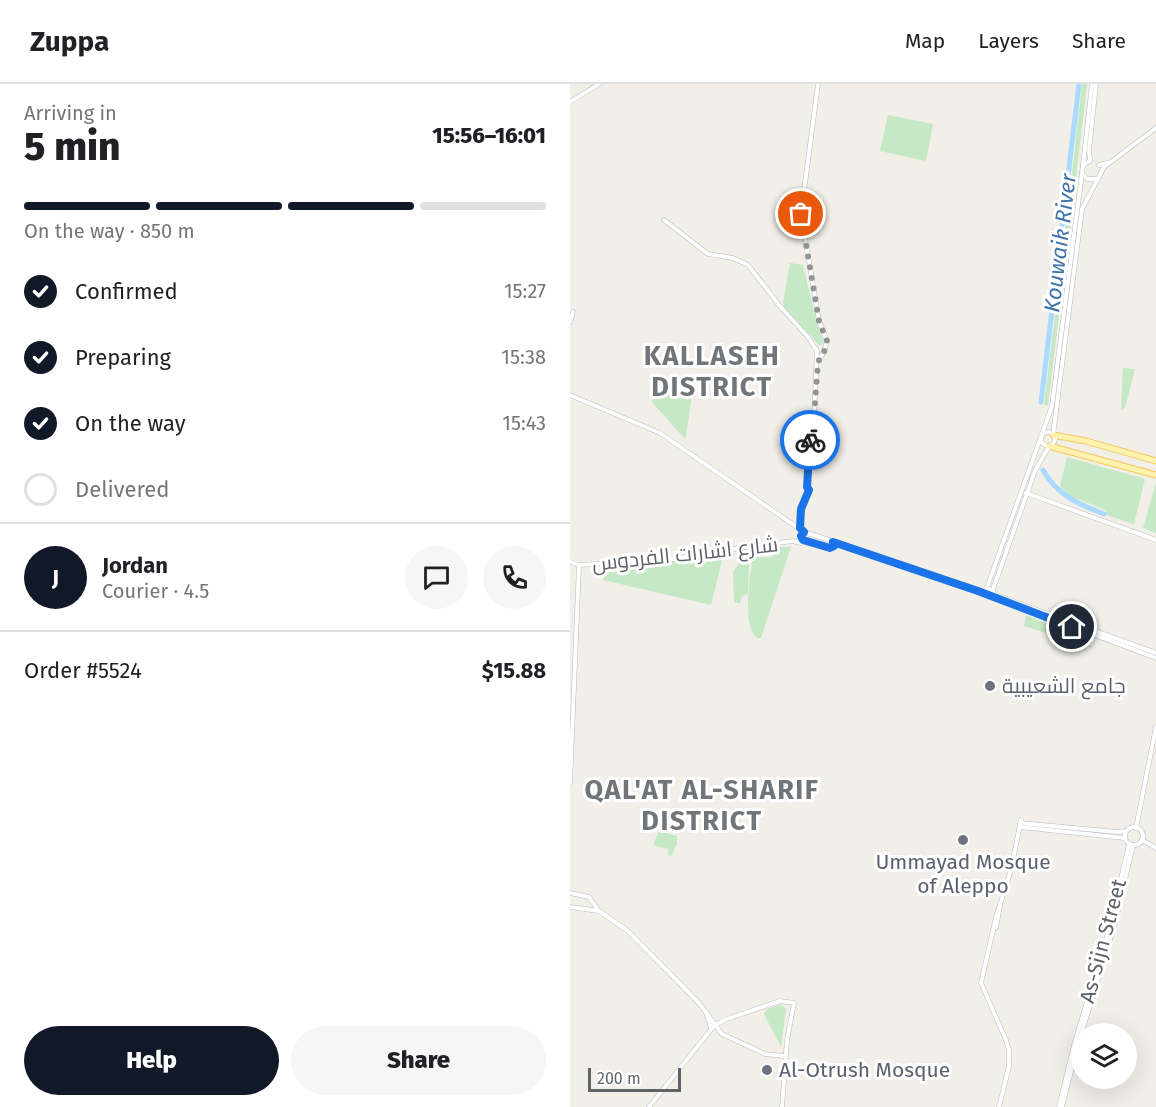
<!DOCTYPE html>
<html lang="en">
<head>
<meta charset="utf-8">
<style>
	:root { --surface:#fff; --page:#f6f6f6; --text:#202124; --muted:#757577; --line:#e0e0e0; --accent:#111827 }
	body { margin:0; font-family:"Fira Sans",Cairo,sans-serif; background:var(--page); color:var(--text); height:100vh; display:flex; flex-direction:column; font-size:22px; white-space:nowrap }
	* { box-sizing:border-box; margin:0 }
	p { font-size:20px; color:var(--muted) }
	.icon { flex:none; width:33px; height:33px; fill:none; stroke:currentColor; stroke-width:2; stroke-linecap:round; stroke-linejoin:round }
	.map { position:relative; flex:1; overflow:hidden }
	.drawer { display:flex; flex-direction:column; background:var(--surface); width:570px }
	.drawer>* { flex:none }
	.buttons { position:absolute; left:501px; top:939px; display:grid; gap:12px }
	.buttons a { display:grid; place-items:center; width:66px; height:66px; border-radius:50%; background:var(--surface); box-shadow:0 6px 24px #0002; font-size:30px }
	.scale { position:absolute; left:18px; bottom:15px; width:93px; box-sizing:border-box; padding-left:6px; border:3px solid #5f6368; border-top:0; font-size:16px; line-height:21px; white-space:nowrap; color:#5f6368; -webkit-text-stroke:4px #fff; paint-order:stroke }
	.pin { position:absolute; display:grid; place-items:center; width:51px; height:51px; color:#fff; margin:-26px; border:3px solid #fff; border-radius:50%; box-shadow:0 2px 6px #0007 }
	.courier { position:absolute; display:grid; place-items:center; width:60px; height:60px; margin:-30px; border:4px solid #1a73e8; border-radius:50%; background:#fff; color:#222; box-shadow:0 2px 8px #0007 }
	.headline em { font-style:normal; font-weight:800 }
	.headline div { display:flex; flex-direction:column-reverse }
	.headline { display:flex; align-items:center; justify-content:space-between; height:102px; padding:0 24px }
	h1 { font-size:39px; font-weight:800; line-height:45px }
	.bar { display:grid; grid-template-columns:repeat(4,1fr); gap:9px 6px; align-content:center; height:72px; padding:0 24px }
	.bar i { height:8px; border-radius:4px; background:var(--line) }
	.bar .selected { background:var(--accent) }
	.bar p { grid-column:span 4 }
	.line { display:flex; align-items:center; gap:15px; padding:0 24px; border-top:2px solid var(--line) }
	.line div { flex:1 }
	.round { display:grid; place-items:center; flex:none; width:63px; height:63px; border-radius:32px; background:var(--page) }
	ol { padding:0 24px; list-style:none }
	li { display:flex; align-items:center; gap:18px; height:66px }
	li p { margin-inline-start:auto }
	li .icon { padding:6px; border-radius:50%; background:var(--accent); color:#fff; stroke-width:4 }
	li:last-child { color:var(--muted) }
	li i { width:33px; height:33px; border:3px solid var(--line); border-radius:50% }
	.action { display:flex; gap:12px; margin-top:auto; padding:12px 24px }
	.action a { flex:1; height:69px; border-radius:36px; background:var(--accent); color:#fff; font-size:24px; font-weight:800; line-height:69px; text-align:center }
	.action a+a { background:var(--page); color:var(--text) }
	header { display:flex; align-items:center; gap:36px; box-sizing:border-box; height:84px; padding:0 30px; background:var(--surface); border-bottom:2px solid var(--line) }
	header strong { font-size:28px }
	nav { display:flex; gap:33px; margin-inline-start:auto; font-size:21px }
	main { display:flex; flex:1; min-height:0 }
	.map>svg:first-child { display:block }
</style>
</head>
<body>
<header>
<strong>Zuppa</strong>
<nav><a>Map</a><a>Layers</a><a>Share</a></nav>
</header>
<main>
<section class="drawer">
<div class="headline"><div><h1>5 min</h1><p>Arriving in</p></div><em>15:56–16:01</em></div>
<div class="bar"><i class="selected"></i><i class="selected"></i><i class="selected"></i><i></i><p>On the way · 850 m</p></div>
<ol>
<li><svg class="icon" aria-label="check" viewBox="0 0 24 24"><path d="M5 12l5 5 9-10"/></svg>Confirmed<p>15:27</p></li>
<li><svg class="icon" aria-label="check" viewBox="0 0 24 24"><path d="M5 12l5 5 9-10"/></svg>Preparing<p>15:38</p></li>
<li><svg class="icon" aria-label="check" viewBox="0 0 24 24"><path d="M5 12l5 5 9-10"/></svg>On the way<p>15:43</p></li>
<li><i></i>Delivered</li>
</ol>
<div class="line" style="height:108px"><b class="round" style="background:var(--accent);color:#fff">J</b><div><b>Jordan</b><p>Courier · 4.5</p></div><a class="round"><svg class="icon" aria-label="chat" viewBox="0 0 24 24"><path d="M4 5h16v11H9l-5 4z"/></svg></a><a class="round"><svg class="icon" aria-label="phone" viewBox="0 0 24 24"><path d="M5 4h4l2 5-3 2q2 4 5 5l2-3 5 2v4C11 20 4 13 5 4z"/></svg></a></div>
<div class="line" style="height:78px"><div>Order #5524</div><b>$15.88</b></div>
<div class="action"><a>Help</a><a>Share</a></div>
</section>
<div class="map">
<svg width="586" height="1023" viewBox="0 0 586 1023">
	<rect width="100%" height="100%" fill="#f1efe8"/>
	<g fill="#c5e8c5">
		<polygon points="512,0 517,0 496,179 492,179"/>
		<polygon points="318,31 363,40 356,77 310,67"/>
		<polygon points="220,179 233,181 247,240 254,259 249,262 241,252 215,224 213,219"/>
		<polygon points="490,189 494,190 478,321 474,321"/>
		<polygon points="553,284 565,285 555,324 551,326"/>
		<polygon points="88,301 121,301 123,303 116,353 114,354 82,318"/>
		<polygon points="497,373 575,395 564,440 536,431 536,426 500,412 490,402"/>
		<polygon points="586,399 586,449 573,444"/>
		<path d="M205,463H221L191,554H187C171,541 181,489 183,470H189V473H203Z"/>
		<polygon points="154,468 141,521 33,496 36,481 115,475"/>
		<polygon points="170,478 179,478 178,510 172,512 170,519 164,519 163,488"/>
		<polygon points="456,531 485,543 483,551 454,542"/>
		<polygon points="89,747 107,752 107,760 101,772 98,771 98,765 83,761"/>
		<polygon points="208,921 213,922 216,926 211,963 194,930 197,925"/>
	</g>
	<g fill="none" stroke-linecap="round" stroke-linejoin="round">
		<g stroke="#aadaff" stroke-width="5">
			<polyline points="471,318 509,0"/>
			<path d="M473,386C487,411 508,420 534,430"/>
		</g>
		<defs>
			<g id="secondary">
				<polyline points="248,0 231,130 249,237 257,257 254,268 248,277"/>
				<polyline points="0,18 29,0"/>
				<polyline points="520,77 519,67 526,0"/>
				<polyline points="520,77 513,81 512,89 517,95 526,95"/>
				<polyline points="513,81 522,0"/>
				<polyline points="529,81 538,79"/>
				<polyline points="94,136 138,170 163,174 178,181 209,221 238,253 247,267 244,333 239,365 237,403 239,406 231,425 230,444"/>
				<polyline points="482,184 499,184"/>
				<polyline points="0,238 3,228"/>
				<polyline points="0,311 90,349 234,448"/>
				<circle cx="478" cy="355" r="7"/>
				<polyline points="483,351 512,125 534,83 586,44"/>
				<polyline points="456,409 586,456"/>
				<polygon points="234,448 262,457 264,462 260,464 233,456 231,451"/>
				<polyline points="263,458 416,511"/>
				<polyline points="0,478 9,481 103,475 176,463 223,457 231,459"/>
				<polyline points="418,505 423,507 421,512 416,510 416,506 482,322 512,89"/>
				<polyline points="423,505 465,387 479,362"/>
				<polyline points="423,510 586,569"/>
				<polyline points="420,512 586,574"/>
				<polyline points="0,700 9,481"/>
				<polyline points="450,739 547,748 557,747"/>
				<polyline points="450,743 555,754"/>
				<circle cx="564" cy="752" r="9"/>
				<polyline points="566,744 586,643"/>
				<polyline points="572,756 586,764"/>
				<polyline points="0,809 19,813 28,826"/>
				<polyline points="0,823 29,827 58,847 129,919 152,950 195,970 215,972"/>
				<polyline points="426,844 430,822"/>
				<polyline points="136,928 141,944"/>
				<polyline points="79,1023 143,943 154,936 210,917 224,919 217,956 212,1023"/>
				<polyline points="429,1023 439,982 439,966 436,956 411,899 426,833 441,786 451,736"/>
				<polyline points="489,1023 504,961 541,839 559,760"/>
				<polyline points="492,1023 507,964 545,839 563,761"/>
			</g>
			<g id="primary">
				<polyline points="483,351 516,357 586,377"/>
				<polyline points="479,362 586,391"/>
			</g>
		</defs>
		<use href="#secondary" stroke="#b6babf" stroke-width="5"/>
		<use href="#primary" stroke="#f2c960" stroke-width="7"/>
		<use href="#secondary" stroke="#fff" stroke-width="4"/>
		<use href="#primary" stroke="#fff2af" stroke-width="5"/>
	</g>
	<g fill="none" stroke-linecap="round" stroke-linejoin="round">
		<polyline stroke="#929495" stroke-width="6" stroke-dasharray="0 10.8" points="231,130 249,237 257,257 254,268 248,278 244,333 240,356"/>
		<polyline stroke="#1a73e8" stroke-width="8" points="240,356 237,403 239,406 231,425 230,444 234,448 231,452 233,456 260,464 264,462 263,458 408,507 502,543"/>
	</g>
	<g fill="#6b7280" stroke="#fff" stroke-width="2">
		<circle cx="420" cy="602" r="6"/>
		<circle cx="393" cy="756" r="6"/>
		<circle cx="197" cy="986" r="6"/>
	</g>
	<g text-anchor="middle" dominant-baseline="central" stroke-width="6" stroke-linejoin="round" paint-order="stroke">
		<g font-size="21" fill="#5f6368" stroke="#fff">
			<text transform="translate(115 470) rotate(-6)">شارع اشارات الفردوس</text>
			<text transform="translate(533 857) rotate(-75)">As-Sijn Street</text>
		</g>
		<g font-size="21" fill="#5b616d" stroke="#fff" text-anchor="start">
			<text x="432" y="602">جامع الشعيبية</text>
			<text x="393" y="778" text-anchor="middle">Ummayad Mosque<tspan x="393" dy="24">of Aleppo</tspan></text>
			<text x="209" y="986">Al-Otrush Mosque</text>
		</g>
		<g font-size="22" font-style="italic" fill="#4174aa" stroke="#fff">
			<text transform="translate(490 159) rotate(-83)">Kouwaik River</text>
		</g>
		<g font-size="27" font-weight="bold" letter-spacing="1.5" fill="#70757a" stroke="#fff">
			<text x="142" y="272">KALLASEH<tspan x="142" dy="31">DISTRICT</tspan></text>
			<text x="132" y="706">QAL'AT AL-SHARIF<tspan x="132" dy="31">DISTRICT</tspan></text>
		</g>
	</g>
</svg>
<div class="buttons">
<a><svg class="icon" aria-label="layers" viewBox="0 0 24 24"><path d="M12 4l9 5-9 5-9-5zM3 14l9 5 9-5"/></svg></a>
</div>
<div class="scale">200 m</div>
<div class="pin" style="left:231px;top:130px;background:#ea580c"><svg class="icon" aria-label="bag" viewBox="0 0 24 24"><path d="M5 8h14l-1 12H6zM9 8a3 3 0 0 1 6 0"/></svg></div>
<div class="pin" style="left:502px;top:543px;background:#1f2937"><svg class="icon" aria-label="home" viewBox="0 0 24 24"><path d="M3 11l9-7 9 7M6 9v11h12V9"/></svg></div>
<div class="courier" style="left:240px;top:356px"><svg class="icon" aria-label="bike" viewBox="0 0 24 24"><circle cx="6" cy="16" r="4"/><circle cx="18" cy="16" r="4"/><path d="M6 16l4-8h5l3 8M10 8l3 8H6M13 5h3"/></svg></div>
</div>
</main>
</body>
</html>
